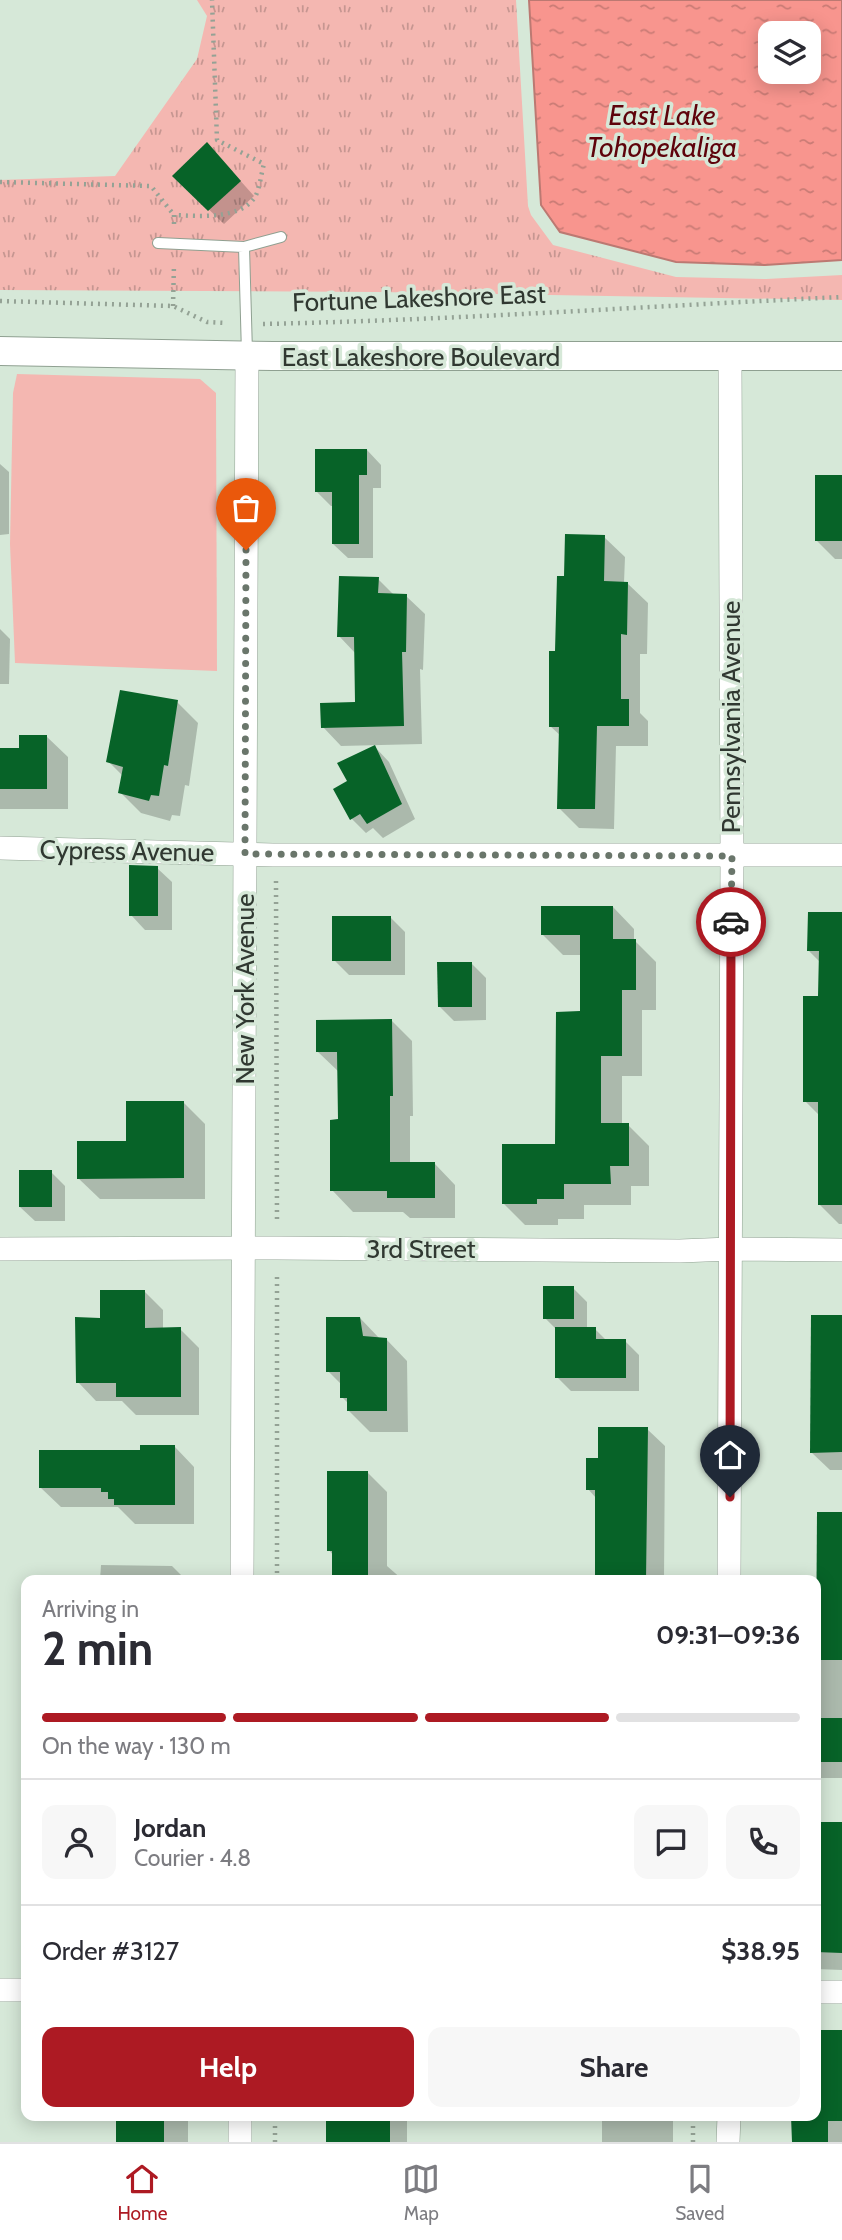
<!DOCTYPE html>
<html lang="en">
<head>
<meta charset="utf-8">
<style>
	:root { --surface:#fff; --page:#f7f7f7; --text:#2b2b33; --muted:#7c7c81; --line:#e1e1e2; --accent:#ad1a23 }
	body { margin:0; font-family:Cabin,sans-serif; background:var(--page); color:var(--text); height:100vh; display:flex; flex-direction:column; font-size:26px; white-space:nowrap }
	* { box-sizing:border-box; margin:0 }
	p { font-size:23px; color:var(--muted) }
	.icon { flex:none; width:38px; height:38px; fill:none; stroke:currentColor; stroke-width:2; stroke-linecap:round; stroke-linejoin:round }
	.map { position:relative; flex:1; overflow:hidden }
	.sheet { position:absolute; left:21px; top:1575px; width:800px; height:546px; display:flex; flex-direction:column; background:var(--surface); border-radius:14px; box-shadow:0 4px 18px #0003 }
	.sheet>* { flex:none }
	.buttons { position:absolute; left:758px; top:21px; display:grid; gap:14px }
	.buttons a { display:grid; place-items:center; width:63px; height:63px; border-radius:14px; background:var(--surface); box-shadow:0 4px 18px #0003; font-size:35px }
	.pin { position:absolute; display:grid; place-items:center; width:60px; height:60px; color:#fff; margin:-72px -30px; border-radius:50% 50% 50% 0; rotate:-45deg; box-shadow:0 0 7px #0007 }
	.pin .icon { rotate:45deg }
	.courier { position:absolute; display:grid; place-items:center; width:70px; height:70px; margin:-35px; border:5px solid #ad1a23; border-radius:50%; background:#fff; color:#222; box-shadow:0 2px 9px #0007 }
	.head em { font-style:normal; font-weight:700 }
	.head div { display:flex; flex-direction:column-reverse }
	.head { display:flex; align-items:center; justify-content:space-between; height:119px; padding:0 21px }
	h1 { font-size:46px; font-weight:700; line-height:52px }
	.bar { display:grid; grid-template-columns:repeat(4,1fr); gap:10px 7px; align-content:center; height:84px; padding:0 21px }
	.bar i { height:9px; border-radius:5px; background:var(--line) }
	.bar .active { background:var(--accent) }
	.bar p { grid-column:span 4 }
	.line { display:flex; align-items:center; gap:18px; padding:0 21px; border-top:2px solid var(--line) }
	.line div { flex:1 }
	.round { display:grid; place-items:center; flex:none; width:74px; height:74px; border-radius:14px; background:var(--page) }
	.primary-button { display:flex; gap:14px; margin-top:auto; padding:14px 21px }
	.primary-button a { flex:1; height:80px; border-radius:14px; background:var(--accent); color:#fff; font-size:28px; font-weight:700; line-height:80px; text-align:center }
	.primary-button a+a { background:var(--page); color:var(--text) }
	.tabs { display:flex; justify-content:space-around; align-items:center; height:98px; border-top:2px solid var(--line); background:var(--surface); font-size:19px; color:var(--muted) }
	.tabs a { display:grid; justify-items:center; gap:4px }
	.tabs .active { color:var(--accent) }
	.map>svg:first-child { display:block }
</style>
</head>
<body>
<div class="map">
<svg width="842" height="2142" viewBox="0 0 842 2142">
	<defs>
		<pattern id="park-tufts" width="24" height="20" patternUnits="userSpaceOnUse" patternTransform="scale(1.75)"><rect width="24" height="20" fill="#f4b7b1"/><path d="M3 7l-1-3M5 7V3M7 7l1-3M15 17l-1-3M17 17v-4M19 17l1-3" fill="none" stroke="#c69691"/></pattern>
		<pattern id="water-ripples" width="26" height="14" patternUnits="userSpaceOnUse" patternTransform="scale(1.75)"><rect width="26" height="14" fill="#f8958e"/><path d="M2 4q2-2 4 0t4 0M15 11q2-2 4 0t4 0" fill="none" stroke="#c97b75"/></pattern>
	</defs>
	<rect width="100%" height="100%" fill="#d6e8d8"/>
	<polygon fill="#f4b7b1" points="17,374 200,379 216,393 217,671 15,663 10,544 13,393"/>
	<polygon fill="url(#park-tufts)" points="197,0 516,0 528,206 531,215 553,245 676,277 766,279 842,275 842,300 377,292 0,290 0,180 115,176 197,59 207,16"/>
	<path fill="url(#water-ripples)" stroke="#bc7972" stroke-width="2" fill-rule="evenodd" d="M529,0H842V260L765,265L676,262L560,232L541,205ZM770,33H808V72H770Z"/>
	<g fill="#0003">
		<polygon points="221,159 254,196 224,224 174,176"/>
		<polygon points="367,450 381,465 381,488 373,488 373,558 348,558 333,544 334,506 331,506 317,492"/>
		<polygon points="0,464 9,472 9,534 0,535"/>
		<polygon points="842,477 842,559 835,559 817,541"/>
		<polygon points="604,537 625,557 624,583 627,583 648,603 647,654 640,654 640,713 648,721 648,746 616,746 614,829 579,828 559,808 561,736 550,726 557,652 566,577"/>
		<polygon points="378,579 395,596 406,596 425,614 423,670 420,669 422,744 341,746 323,727 357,703 356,654 339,636"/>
		<polygon points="0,629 10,639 9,684 0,684"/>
		<polygon points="177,702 198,723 189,786 185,785 180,816 172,815 170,821 141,813 120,792 123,776 108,761"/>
		<polygon points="46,736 68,757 68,809 0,809 0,750 20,750"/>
		<polygon points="375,747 389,762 415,819 383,838 373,828 366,833 352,819"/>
		<polygon points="157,868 172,882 172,930 145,930 131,915"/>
		<polygon points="613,907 634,929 634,940 656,962 656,1010 642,1010 642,1076 622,1076 622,1125 628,1125 649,1146 649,1186 631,1186 631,1205 584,1205 584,1219 558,1219 558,1225 525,1225 504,1204 557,1145 581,1013 581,955 563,955 542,934"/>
		<polygon points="842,914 842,1224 839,1224 820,1205 820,1116 805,1101 820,998 820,962 809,951"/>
		<polygon points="390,917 405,932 405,975 349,975 334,960"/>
		<polygon points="472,964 486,978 486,1020 454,1021 439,1006"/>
		<polygon points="391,1020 412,1041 413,1116 410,1116 410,1163 434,1163 455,1185 455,1218 410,1218 403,1212 353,1212 332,1190 340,1121 339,1072 318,1052"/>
		<polygon points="184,1103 205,1124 205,1199 100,1199 78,1178"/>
		<polygon points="51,1172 65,1186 65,1221 35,1221 20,1207"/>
		<polygon points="573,1288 587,1302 587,1329 595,1329 607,1341 625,1341 639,1355 639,1391 571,1391 557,1377 557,1330 545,1318"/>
		<polygon points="144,1291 163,1310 163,1329 180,1329 199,1348 199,1415 136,1415 122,1401 96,1401 78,1382 102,1320"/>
		<polygon points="842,1317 842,1470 830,1470 811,1452"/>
		<polygon points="360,1318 380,1339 386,1339 407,1361 408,1432 370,1432 349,1411 349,1404 342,1397 342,1385 328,1371"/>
		<polygon points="647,1429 665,1446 664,1580 597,1580 596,1498 588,1489 600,1460"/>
		<polygon points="175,1447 194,1467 194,1524 135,1524 118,1507 61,1507 41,1488 141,1452"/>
		<polygon points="367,1472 387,1492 387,1566 403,1580 333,1580 333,1555 329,1550"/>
		<polygon points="842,1514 842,1778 816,1778 816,1589 819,1589"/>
		<polygon points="101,1565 172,1566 186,1580 100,1580"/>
		<polygon points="816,1824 842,1824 842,1970 816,1969"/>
		<polygon points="816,2031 842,2032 842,2142 794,2142 794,2116 816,2116"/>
		<rect x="118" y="2116" width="70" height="26"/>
		<rect x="328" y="2116" width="79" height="26"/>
		<rect x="602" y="2116" width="71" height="26"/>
	</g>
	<g fill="#076328">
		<polygon points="207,142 241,181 208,211 172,176"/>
		<polygon points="315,449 367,449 367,475 359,475 359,544 332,544 332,492 315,492"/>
		<rect x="815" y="475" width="27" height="66"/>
		<polygon points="565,534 605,535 604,581 628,582 627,635 621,634 621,699 629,699 629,726 597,726 595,809 557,809 559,727 549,727 549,651 555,651 557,576 564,576"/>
		<polygon points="339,576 379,577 378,593 407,594 406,652 402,652 404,726 321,728 320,703 355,702 354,637 337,637"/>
		<polygon points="120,690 178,700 168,766 164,765 159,796 151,795 149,801 118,793 123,767 106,762"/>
		<polygon points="19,735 47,735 47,789 0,789 0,748 19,748"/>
		<polygon points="375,745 402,804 367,824 360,814 350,820 333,789 347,781 337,763"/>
		<polygon points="129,865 158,866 158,916 129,916"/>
		<polygon points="541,906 613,906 613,939 636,939 636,990 622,990 622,1056 601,1056 601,1123 629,1123 629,1166 610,1166 611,1184 564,1184 564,1199 537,1199 537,1204 502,1204 502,1144 555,1144 556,1012 580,1011 580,935 541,935"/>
		<polygon points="808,912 842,912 842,1205 818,1205 818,1102 803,1102 803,996 818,996 819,951 807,951"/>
		<rect x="332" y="916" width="59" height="45"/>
		<polygon points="437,962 472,962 472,1007 438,1007"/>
		<polygon points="392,1019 393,1096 390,1096 390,1162 435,1162 435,1198 387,1198 387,1191 330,1191 330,1120 338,1119 337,1052 316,1052 316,1020"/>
		<polygon points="126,1101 184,1101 184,1178 77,1179 77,1141 126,1141"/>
		<rect x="19" y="1170" width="33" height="37"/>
		<rect x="543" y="1286" width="31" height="33"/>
		<polygon points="100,1290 145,1290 145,1328 181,1327 181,1397 116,1397 116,1383 76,1383 75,1317 100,1318"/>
		<polygon points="811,1315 842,1315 842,1452 810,1453"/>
		<polygon points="326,1317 360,1317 363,1336 387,1338 387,1411 347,1411 347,1398 340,1398 340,1372 326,1372"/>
		<polygon points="555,1327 596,1327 596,1339 626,1339 626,1378 555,1378"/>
		<polygon points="598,1427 648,1427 646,1580 595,1580 595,1490 586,1490 586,1458 598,1458"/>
		<polygon points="140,1445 175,1445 175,1505 114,1505 114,1499 108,1499 108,1492 101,1492 101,1488 39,1488 39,1450 140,1450"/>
		<polygon points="327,1471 368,1471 368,1580 332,1580 332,1551 327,1551"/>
		<polygon points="817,1512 842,1512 842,1660 816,1660"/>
		<rect x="816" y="1718" width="26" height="44"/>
		<polygon points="816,1822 842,1822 842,1953 816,1952"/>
		<polygon points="816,2030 842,2030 842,2121 828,2121 828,2142 792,2142 791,2116 816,2116"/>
		<rect x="116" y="2116" width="48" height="26"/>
		<rect x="326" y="2116" width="64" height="26"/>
	</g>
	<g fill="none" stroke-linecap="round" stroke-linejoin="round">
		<defs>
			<g id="service">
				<polyline points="158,243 244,247 247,353"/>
				<polyline points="244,247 281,237"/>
			</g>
			<g id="minor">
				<polyline points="0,848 273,855 842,855"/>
				<polyline points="0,1249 277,1248 680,1251 730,1249 842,1250"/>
				<polyline points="242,1580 247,356"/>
				<polyline points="729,1580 732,856 730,357"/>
				<polyline points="0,1990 26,1990"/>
				<polyline points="816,1992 842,1992"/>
				<polyline points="240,2116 240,2142"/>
				<polyline points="728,2142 729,2116"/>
			</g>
			<polyline id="tertiary" points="0,351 273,356 842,356"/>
		</defs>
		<use href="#service" stroke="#8fa091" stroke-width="12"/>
		<use href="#minor" stroke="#8fa091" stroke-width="24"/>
		<use href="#tertiary" stroke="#8fa091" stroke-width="30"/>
		<g stroke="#94a295" stroke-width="4.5" stroke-dasharray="2 5" stroke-linecap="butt">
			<polyline points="0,182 151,186 174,215"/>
			<path d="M174,224V215C198,216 240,220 255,197C260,188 261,174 264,164L217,140L212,0"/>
			<polyline points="0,301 173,306 207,322 227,323"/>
			<polyline points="173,306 174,264"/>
			<path d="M263,324C456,320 649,306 842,297"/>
			<polyline points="276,881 277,1222"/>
			<polyline points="277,1580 277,1273"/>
			<polyline points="275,2142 275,2116"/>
			<polyline points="693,2142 693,2116"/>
		</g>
		<use href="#service" stroke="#fff" stroke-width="10"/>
		<use href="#minor" stroke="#fff" stroke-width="23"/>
		<use href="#tertiary" stroke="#fff" stroke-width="28"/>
	</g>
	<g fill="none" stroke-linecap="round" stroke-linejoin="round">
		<polyline stroke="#6a766b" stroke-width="7" stroke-dasharray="0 12.6" points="246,550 245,854 732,856 731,922"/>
		<polyline stroke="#ad1a23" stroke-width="9" points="730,1497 731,922"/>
	</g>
	<g text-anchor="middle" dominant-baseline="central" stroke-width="7" stroke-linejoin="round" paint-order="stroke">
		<g font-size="26" fill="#303831" stroke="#d6e8d8">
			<text transform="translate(419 298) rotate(-2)">Fortune Lakeshore East</text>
			<text x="421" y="357">East Lakeshore Boulevard</text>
			<text transform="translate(731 717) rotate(-90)">Pennsylvania Avenue</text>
			<text transform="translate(127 851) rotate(1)">Cypress Avenue</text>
			<text transform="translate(245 989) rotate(-90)">New York Avenue</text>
			<text x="421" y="1249">3rd Street</text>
		</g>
		<g font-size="28" font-style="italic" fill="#5e030b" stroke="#d6e8d8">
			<text x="662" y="115">East Lake<tspan x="662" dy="32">Tohopekaliga</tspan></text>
		</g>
	</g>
</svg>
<div class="buttons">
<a><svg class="icon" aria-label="layers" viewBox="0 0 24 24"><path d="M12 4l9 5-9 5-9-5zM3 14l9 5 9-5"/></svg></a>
</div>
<div class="pin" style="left:246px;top:550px;background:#ea580c"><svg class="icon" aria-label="bag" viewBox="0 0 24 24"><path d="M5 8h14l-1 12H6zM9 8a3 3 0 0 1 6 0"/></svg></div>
<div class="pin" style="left:730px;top:1497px;background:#1f2937"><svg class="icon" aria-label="home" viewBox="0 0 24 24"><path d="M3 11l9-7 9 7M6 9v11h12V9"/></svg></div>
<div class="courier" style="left:731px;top:922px"><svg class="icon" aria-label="car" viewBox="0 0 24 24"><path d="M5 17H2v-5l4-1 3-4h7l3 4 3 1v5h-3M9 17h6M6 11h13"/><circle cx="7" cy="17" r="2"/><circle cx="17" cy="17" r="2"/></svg></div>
<section class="sheet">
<div class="head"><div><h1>2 min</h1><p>Arriving in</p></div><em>09:31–09:36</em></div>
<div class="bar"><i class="active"></i><i class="active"></i><i class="active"></i><i></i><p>On the way · 130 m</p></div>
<div class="line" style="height:126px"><a class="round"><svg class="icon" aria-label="person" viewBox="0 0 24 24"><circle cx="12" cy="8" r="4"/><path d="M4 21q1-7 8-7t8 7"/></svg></a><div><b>Jordan</b><p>Courier · 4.8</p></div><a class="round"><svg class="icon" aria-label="chat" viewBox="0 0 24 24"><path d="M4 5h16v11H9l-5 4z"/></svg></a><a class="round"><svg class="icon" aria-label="phone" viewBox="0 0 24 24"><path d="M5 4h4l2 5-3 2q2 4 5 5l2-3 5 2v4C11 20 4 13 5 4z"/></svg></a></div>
<div class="line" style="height:91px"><div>Order #3127</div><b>$38.95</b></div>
<div class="primary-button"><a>Help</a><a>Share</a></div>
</section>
</div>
<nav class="tabs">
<a class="active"><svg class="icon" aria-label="home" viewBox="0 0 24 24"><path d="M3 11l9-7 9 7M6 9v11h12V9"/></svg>Home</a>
<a><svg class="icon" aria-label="map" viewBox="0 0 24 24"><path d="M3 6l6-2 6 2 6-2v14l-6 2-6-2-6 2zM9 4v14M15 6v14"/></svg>Map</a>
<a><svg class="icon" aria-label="saved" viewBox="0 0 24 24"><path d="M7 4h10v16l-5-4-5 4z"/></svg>Saved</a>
</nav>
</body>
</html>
